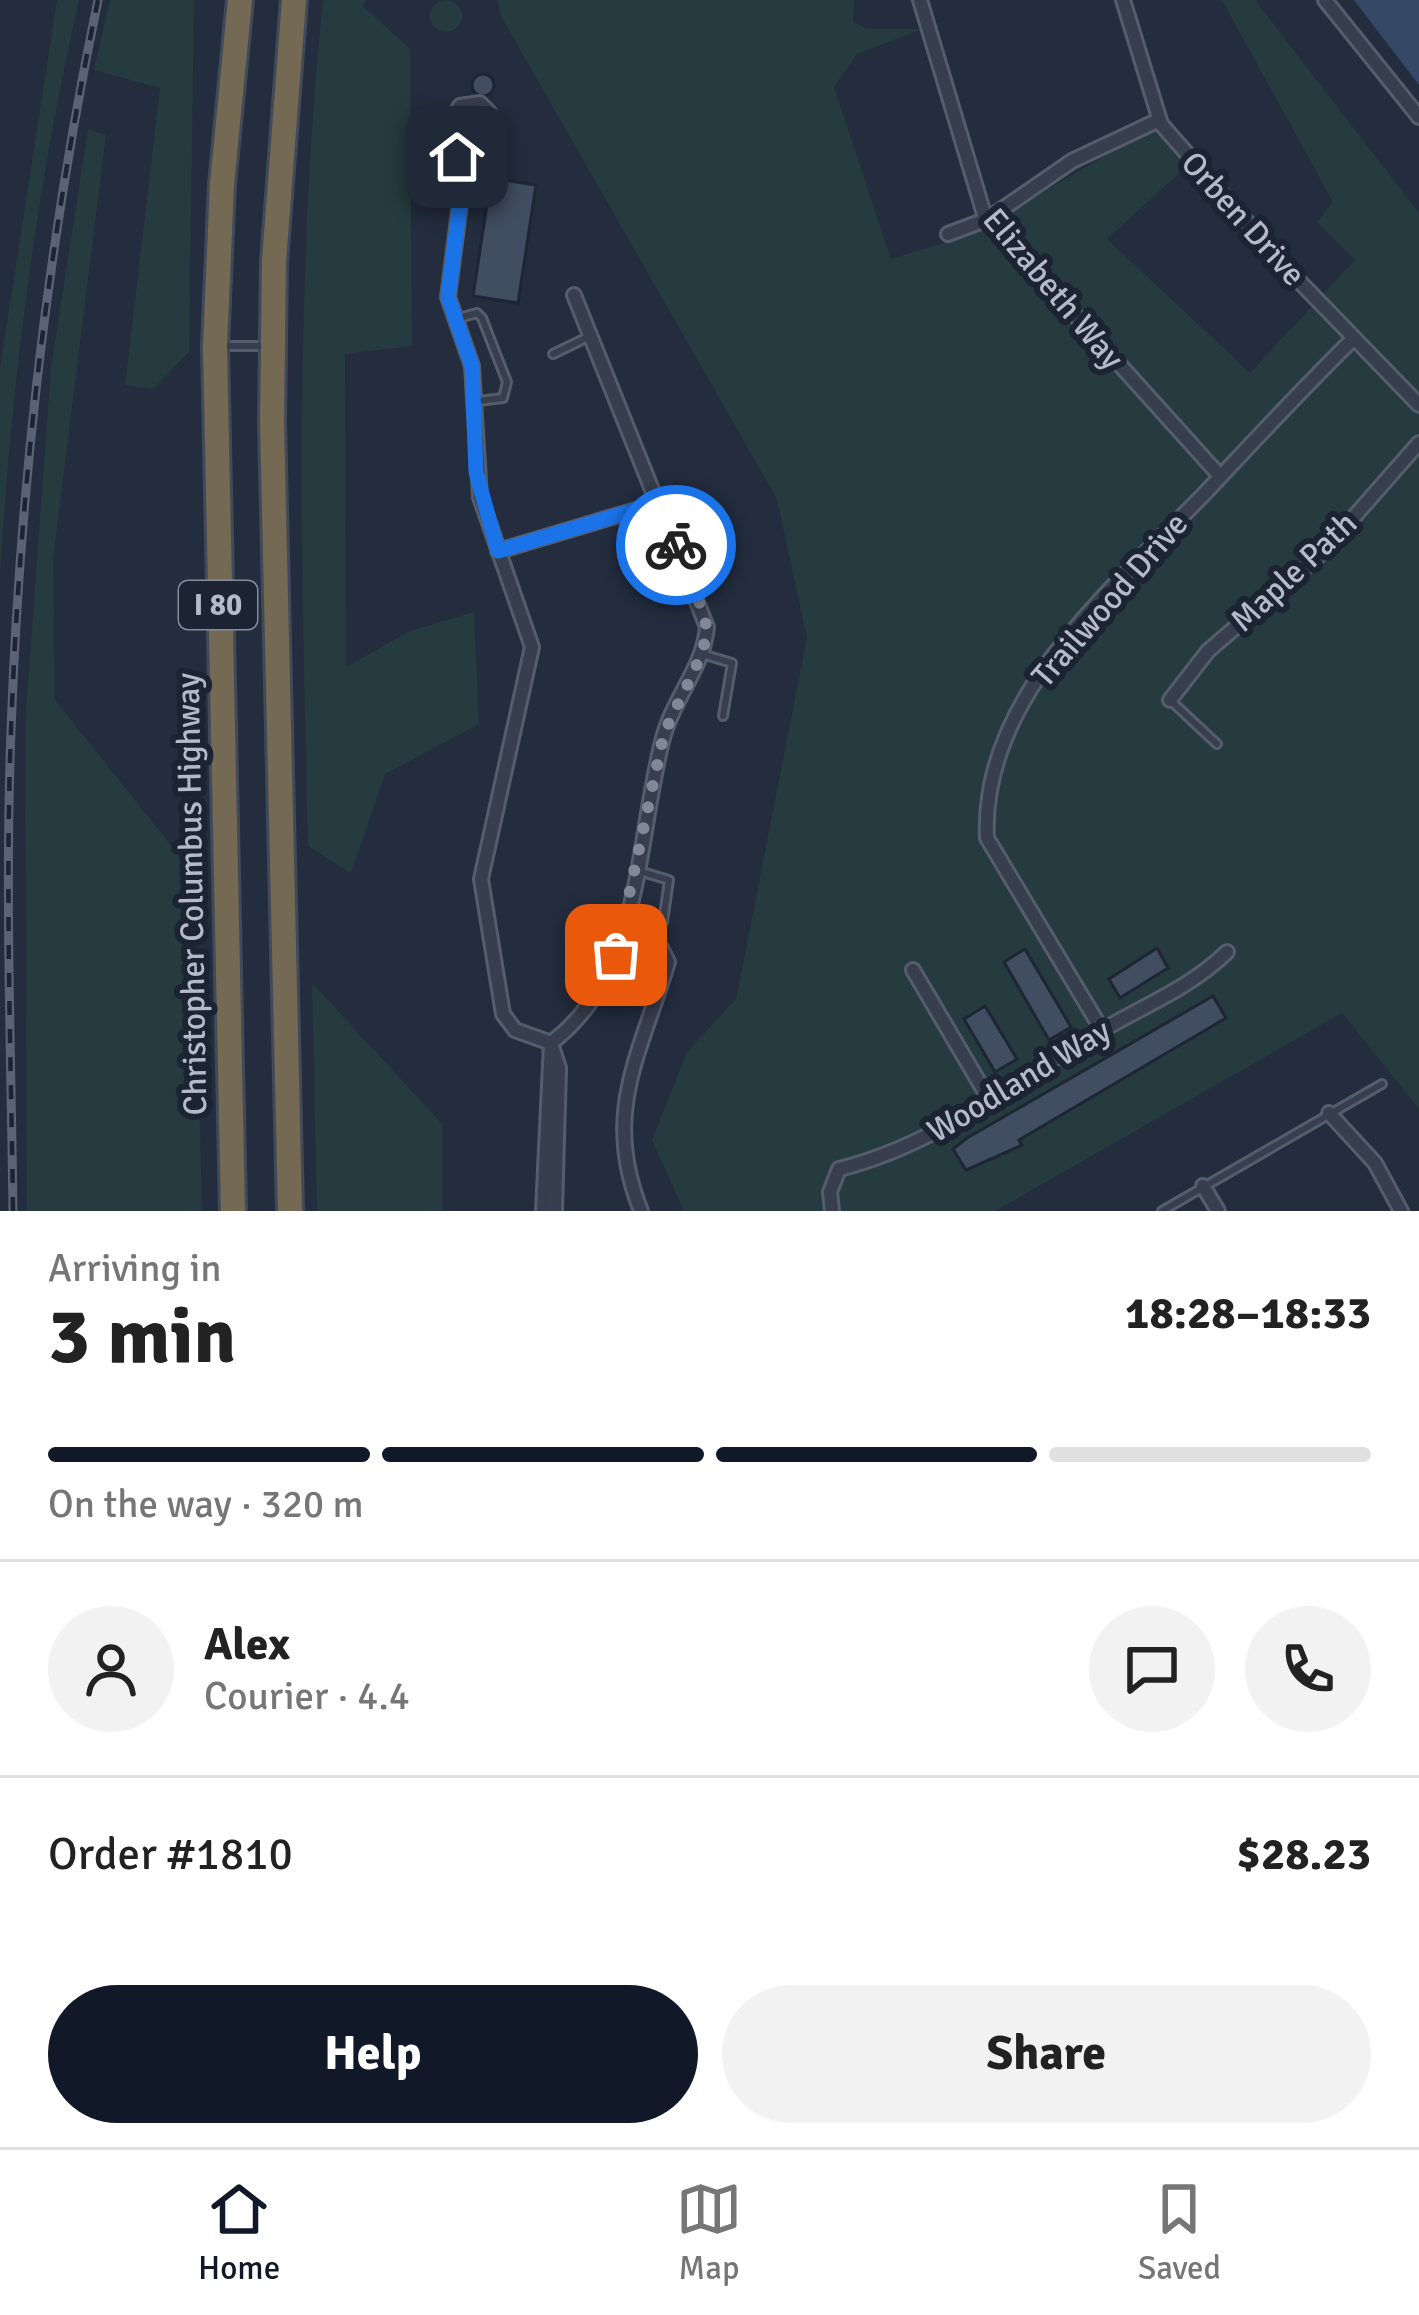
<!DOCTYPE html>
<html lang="en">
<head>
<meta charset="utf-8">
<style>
	:root { --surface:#fff; --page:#f2f2f2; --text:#222; --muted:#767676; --line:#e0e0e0; --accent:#111827 }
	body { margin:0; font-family:Signika,sans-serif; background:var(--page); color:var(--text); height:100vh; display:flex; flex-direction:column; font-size:45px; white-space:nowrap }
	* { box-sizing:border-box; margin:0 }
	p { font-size:39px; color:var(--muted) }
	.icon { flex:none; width:66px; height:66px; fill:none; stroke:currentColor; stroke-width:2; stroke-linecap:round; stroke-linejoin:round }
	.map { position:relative; height:1211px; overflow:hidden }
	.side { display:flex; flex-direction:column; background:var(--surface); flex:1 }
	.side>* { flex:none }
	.pin { position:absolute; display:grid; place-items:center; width:102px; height:102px; color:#fff; margin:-51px; border-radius:24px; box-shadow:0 6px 18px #0006 }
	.courier { position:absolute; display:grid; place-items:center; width:120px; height:120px; margin:-60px; border:9px solid #1a73e8; border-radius:50%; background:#fff; color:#222; box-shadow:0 3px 15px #0007 }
	.head em { font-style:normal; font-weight:700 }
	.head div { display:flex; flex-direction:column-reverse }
	.head { display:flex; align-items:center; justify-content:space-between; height:204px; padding:0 48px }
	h1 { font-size:78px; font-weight:700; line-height:90px }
	.bar { display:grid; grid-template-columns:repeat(4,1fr); gap:18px 12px; align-content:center; height:144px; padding:0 48px }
	.bar i { height:15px; border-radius:9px; background:var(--line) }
	.bar .current { background:var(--accent) }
	.bar p { grid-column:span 4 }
	.line { display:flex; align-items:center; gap:30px; padding:0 48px; border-top:3px solid var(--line) }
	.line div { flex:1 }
	.round { display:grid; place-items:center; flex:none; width:126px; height:126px; border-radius:63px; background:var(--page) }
	.action { display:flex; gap:24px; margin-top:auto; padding:24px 48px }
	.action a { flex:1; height:138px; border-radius:72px; background:var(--accent); color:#fff; font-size:48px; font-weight:700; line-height:138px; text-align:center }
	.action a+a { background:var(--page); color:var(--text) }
	.tabs { display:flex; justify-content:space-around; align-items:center; height:168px; border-top:3px solid var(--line); background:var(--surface); font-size:33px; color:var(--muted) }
	.tabs a { display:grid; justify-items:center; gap:6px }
	.tabs .current { color:var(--accent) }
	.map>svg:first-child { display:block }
</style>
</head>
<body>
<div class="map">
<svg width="1419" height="1211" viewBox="0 0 1419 1211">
	<rect width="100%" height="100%" fill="#232d3e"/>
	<g fill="#253b3f">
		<path d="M57,0H79C36,188 12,381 0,573V368Z"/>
		<polygon points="110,0 194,0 189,352 153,389 125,385 160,88 94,70"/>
		<path d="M323,0H365L363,6L410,49L412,346L345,354L346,667L410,631L474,612L479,724L385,774L351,873L308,846C301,563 294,282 323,0Z"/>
		<polygon points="497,0 854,0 853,21 866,29 922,29 857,54 834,87 891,259 973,234 1154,127 1187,166 1107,239 1250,373 1355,260 1317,222 1333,202 1222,0 1255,0 1419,213 1419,1109 1342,1013 995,1211 684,1211 652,1140 687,1052 736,999 807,638 777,499 502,18"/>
		<circle cx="446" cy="16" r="16"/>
		<polygon points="88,129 106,135 53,560 55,700 194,874 202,1211 27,1211 25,725 51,368"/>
		<polygon points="312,983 442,1124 442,1211 317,1211"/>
	</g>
	<polygon fill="#354866" points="1354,0 1419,0 1419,85"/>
	<g fill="#414d60" stroke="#1e2635" stroke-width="3">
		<circle cx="483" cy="85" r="11"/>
		<polygon points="491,178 536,185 518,303 473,296"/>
		<polygon points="1157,948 1168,968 1120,998 1109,979"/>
		<polygon points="1025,949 1071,1027 1049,1040 1004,962"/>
		<polygon points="1213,996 1226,1018 1019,1140 1022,1145 966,1170 953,1149 967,1138"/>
		<polygon points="985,1006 1017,1059 995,1072 964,1019"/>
	</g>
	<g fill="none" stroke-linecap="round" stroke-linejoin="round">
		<defs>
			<g id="service">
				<polyline points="459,318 477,313 482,318 507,382 503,398 478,401"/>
				<polyline points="225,346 265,346"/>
				<polyline points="553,354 588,337"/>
				<polyline points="702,654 732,663 723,716"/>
				<polyline points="1170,700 1217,744"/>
				<polyline points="639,871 669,880 663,922"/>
				<polyline points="1162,1211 1382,1084"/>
			</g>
			<g id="minor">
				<polyline points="920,0 984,214 1220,476"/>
				<polyline points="1123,0 1161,124 1298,280 1419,405"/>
				<polyline points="1325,0 1419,117"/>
				<polyline points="457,157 493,151 489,112 480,103 460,106 453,118 461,196 448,297 472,366 480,497 532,647 481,879 503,1014 515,1030 551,1043"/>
				<polyline points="948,234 988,219 1072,161 1159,120"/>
				<polyline points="498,551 659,503"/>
				<polyline points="1170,700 1208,651 1323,552 1419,443"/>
				<path d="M625,932L661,948L668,962C639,1057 602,1114 641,1211"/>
				<polyline points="913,970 989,1099"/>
				<path d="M1102,1030L987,838C980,695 1117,585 1207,491C1255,440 1303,388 1353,339"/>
				<path d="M551,1043C643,974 636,840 663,738C673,699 704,666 707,627L574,295"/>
				<polyline points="551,1043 559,1068 555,1211"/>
				<polyline points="1329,1113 1375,1163 1401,1211"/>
				<polyline points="1203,1186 1218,1211"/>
				<polyline points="543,1211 551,1043"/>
				<path d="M832,1211L830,1192L839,1169C938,1145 1014,1080 1101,1031C1145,1005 1190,988 1227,952"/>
			</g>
			<g id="motorway">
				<polyline points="233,1211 215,346 222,184 240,0"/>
				<polyline points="290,1211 272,422 274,261 294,0"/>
			</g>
		</defs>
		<use href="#service" stroke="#555d6c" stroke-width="12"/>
		<use href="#minor" stroke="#555d6c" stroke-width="18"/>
		<use href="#motorway" stroke="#424a59" stroke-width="30"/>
		<use href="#service" stroke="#373f4e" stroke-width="6"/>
		<use href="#minor" stroke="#373f4e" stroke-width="12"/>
		<use href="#motorway" stroke="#746953" stroke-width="24"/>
		<defs>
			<path id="rail" d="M13,1211C11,1051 5,890 11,730C20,484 48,240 98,0"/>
		</defs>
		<use href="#rail" stroke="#596375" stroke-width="9"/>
		<use href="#rail" stroke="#1c2433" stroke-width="4.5" stroke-dasharray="14" stroke-linecap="butt"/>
	</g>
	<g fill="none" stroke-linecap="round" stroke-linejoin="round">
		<path stroke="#818998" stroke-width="12" stroke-dasharray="0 21.6" d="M616,955L663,738C672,709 711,650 706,625C700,598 685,571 676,545"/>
		<polyline stroke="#1a73e8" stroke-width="15" points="457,157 461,196 448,297 472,366 476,472 498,551 659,503 676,545"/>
	</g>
	<g text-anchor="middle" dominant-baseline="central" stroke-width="12" stroke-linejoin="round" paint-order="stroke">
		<rect fill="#1c2433" stroke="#868d9c" stroke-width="3" x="179" y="581" width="78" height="48" rx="9"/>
		<g font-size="30" font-weight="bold" fill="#b3bac9">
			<text x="218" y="605">I 80</text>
		</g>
		<g font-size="33" fill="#b3bac9" stroke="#1c2433">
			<text transform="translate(1243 219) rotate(48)">Orben Drive</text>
			<text transform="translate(1053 289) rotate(50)">Elizabeth Way</text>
			<text transform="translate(1294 572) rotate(-43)">Maple Path</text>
			<text transform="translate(1110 600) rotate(-49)">Trailwood Drive</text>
			<text transform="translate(192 894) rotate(-91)">Christopher Columbus Highway</text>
			<text transform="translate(1019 1081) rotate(-31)">Woodland Way</text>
		</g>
	</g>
</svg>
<div class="pin" style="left:616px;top:955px;background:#ea580c"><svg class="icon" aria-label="bag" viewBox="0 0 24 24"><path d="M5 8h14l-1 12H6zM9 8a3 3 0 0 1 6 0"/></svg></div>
<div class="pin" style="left:457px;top:157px;background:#1f2937"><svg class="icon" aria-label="home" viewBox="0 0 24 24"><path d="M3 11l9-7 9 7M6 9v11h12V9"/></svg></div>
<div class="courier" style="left:676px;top:545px"><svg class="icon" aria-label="bike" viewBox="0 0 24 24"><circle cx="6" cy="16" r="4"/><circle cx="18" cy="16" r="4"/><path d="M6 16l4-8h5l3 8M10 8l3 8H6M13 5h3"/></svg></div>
</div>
<section class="side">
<div class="head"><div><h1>3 min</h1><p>Arriving in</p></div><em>18:28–18:33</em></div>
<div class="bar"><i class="current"></i><i class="current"></i><i class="current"></i><i></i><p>On the way · 320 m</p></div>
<div class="line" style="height:216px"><a class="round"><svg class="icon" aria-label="person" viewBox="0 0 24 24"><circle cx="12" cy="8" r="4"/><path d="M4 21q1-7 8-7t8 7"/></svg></a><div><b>Alex</b><p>Courier · 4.4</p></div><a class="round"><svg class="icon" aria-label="chat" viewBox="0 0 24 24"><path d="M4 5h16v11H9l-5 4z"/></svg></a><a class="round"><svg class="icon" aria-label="phone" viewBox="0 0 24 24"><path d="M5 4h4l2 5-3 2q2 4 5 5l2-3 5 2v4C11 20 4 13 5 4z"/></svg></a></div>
<div class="line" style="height:156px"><div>Order #1810</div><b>$28.23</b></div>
<div class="action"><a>Help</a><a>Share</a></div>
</section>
<nav class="tabs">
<a class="current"><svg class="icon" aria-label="home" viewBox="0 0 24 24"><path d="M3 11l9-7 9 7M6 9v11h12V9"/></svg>Home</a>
<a><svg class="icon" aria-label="map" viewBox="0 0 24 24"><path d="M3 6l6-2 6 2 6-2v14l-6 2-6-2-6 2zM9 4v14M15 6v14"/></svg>Map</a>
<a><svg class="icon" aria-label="saved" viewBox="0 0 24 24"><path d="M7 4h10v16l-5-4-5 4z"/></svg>Saved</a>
</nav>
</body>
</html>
